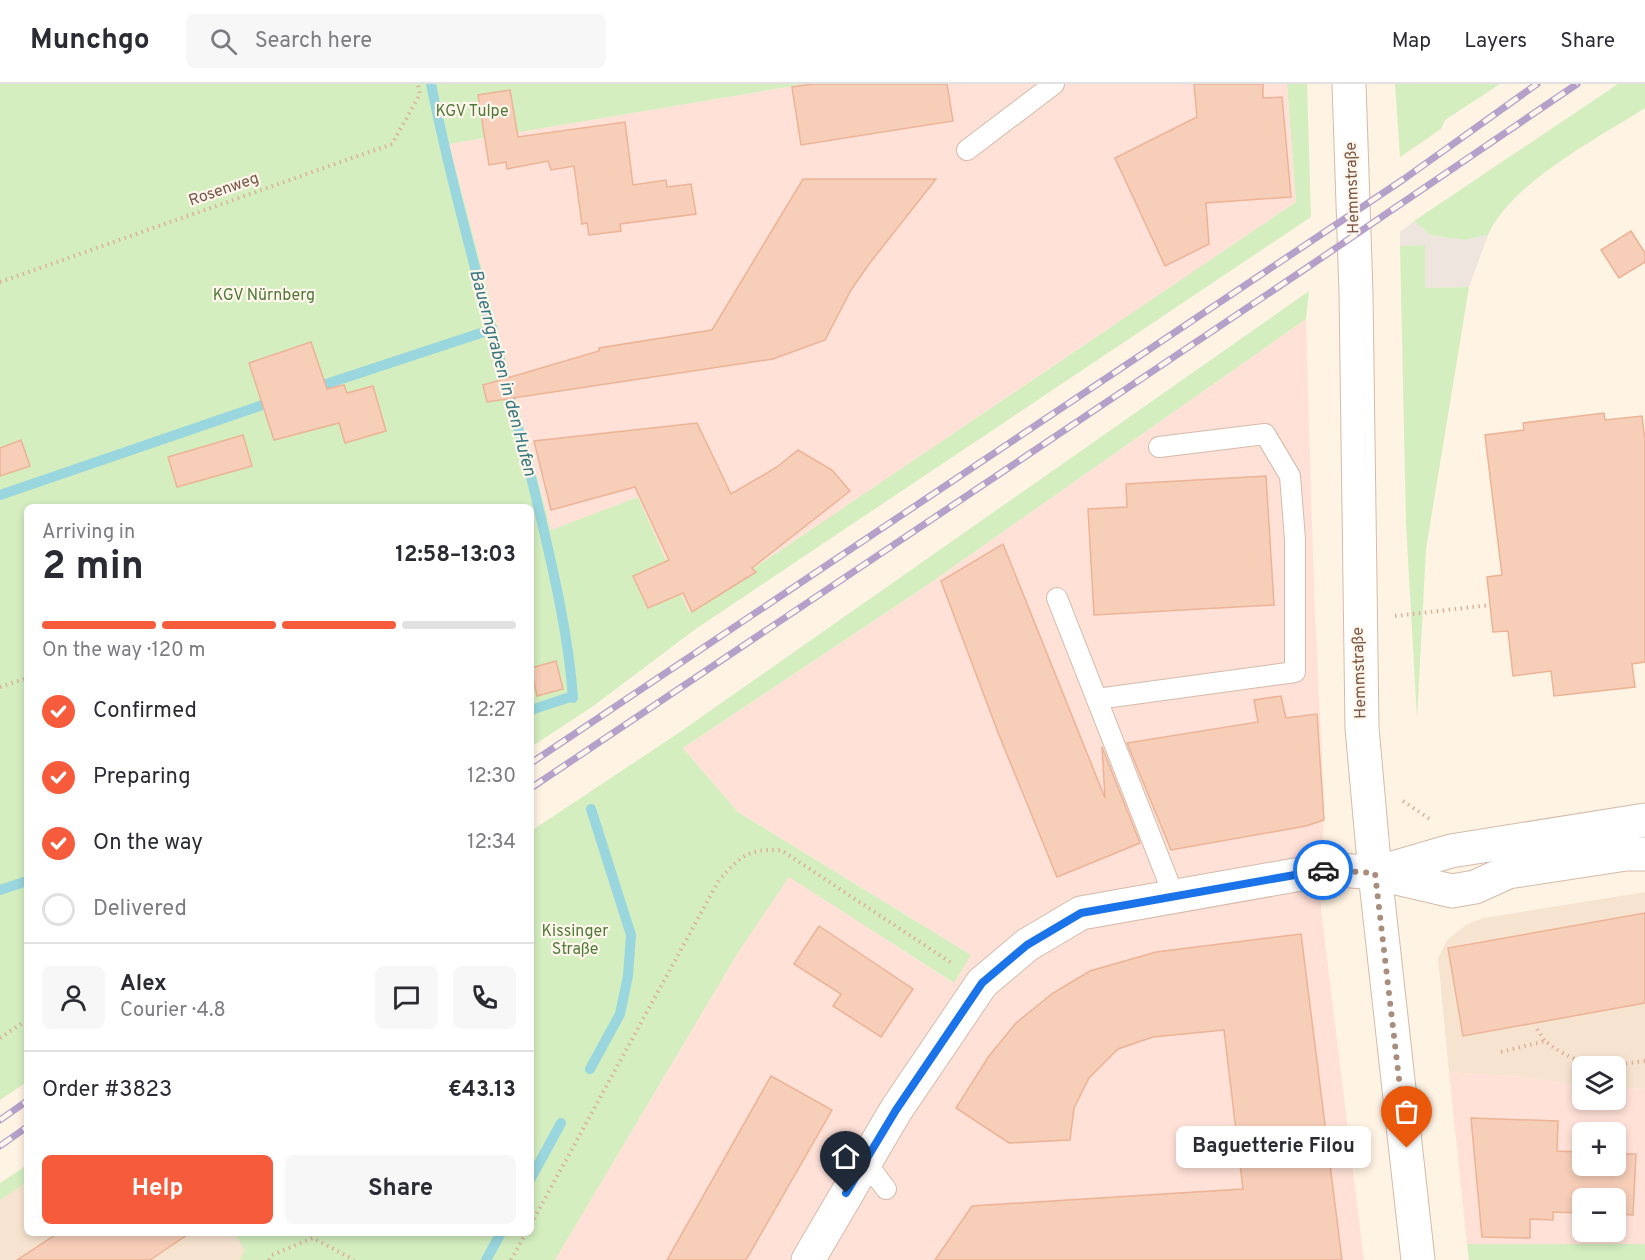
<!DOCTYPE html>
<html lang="en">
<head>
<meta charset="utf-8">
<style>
	:root { --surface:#fff; --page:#f7f7f7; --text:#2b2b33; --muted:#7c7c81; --line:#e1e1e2; --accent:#f65c3b }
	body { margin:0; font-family:Overpass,sans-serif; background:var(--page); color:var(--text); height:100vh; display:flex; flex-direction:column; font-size:22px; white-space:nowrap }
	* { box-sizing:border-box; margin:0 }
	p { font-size:20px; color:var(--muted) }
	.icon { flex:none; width:33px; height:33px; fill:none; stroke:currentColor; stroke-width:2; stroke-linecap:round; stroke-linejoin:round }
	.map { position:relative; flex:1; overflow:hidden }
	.sheet { position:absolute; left:24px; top:420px; width:510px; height:732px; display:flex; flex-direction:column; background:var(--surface); border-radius:9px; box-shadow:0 3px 9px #0003 }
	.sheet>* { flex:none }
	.fabs { position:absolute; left:1572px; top:972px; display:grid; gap:12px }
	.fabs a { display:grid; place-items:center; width:54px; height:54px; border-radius:9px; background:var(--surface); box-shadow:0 3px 9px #0003; font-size:30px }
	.pin { position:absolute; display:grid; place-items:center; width:51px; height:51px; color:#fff; margin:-62px -26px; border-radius:50% 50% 50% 0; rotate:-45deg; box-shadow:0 0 6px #0007 }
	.pin .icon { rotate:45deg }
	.courier { position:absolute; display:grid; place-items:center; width:60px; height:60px; margin:-30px; border:4px solid #1a73e8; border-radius:50%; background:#fff; color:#222; box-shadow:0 2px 8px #0007 }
	.bubble { position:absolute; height:42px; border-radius:9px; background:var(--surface); box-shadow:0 3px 9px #0003; font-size:20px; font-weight:700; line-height:42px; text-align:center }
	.overview em { font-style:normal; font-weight:700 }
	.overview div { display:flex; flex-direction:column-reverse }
	.overview { display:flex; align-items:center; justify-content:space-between; height:102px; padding:0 18px }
	h1 { font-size:39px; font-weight:700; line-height:45px }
	.bar { display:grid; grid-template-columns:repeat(4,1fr); gap:9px 6px; align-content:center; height:72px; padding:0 18px }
	.bar i { height:8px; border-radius:4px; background:var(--line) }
	.bar .active { background:var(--accent) }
	.bar p { grid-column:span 4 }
	.line { display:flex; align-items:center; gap:15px; padding:0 18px; border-top:2px solid var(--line) }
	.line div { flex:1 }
	.round { display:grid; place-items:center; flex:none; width:63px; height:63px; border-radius:9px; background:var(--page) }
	ol { padding:0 18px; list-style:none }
	li { display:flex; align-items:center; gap:18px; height:66px }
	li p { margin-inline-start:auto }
	li .icon { padding:6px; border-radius:50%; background:var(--accent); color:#fff; stroke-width:4 }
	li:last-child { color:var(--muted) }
	li i { width:33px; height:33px; border:3px solid var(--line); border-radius:50% }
	.cta { display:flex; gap:12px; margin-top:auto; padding:12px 18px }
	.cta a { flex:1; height:69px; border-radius:9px; background:var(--accent); color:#fff; font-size:24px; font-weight:700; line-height:69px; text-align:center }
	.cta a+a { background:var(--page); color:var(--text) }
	header { display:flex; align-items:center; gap:36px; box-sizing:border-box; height:84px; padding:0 30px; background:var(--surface); border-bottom:2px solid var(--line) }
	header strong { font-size:28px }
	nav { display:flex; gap:33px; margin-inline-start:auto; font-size:21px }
	.search { width:420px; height:54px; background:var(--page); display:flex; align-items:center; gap:15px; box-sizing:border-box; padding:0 21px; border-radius:9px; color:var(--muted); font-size:22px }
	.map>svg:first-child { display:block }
</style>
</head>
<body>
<header>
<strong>Munchgo</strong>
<div class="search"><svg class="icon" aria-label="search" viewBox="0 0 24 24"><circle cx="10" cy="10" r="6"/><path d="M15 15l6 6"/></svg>Search here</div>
<nav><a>Map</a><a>Layers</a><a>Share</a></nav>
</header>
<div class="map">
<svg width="1645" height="1176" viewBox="0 0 1645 1176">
	<rect width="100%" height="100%" fill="#fff3e3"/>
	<g fill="#f7e4d0">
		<polygon points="1645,808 1645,1005 1616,1003 1616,982 1582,982 1582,1002 1525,993 1449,988 1438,875 1447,856 1467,840 1484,834"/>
		<polygon points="27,1097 27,1149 490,1149 476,1176 0,1176 0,1115"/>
	</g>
	<g fill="#ffe1d7" fill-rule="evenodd">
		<polygon points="805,0 1287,0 1296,118 689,528 638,413 551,446 449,60"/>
		<polygon points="1306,235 1314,506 1324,720 1321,826 1364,1176 555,1176 739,867 789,792 953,899 971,871 738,728 683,664 926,502"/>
		<path d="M1449,988L1525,993L1582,1002V1016H1616V1003L1645,1005V1160H1467ZM1582,1048H1616V1082H1582ZM1582,1114H1616V1148H1582Z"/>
	</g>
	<polygon fill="#eee5de" points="1414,137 1430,151 1464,156 1488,151 1469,203 1425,204 1425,161 1400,162 1400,148"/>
	<g fill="#d4eec0">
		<polygon points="0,0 805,0 449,60 551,446 638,413 689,528 1296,118 1287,0 1307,0 1311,133 697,544 592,623 531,663 531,423 27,423 27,998 0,1016"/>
		<polygon points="1395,0 1500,0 1445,36 1441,45 1400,73"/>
		<path d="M1618,0H1645V24C1598,54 1511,99 1488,151L1464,156L1430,151L1414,137Z"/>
		<polygon points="1425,161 1425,204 1469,203 1426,465 1417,635 1406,439 1400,162"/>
		<polygon points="1309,207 1306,235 926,502 683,664 738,728 971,871 954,899 789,793 739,867 555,1176 240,1176 245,1166 234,1149 531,1149 531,747 677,650"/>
		<polygon points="27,1081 27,1098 0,1116 0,1099"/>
		<polygon points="1467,1160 1645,1160 1645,1176 1469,1176"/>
	</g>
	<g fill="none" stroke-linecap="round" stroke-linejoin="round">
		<g stroke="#9ad6dd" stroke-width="10">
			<path d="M431,0C459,138 501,273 535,409C551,477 568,545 573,614"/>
			<polyline points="314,304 493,245"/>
			<polyline points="0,411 274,317"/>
			<polyline points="531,626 573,612"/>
			<polyline points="0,806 27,797"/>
			<polyline points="590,985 620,930 628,892 631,851 591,725"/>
			<polyline points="531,1094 561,1039"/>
			<polyline points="486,1176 501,1149"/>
		</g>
	</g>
	<g fill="#f7ceb8" stroke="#ecb396" stroke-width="1.5">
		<polygon points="812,0 947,0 953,37 801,61 792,3"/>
		<polygon points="1194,0 1263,0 1263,14 1282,13 1291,113 1206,119 1209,160 1165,182 1115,74 1197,33"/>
		<polygon points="510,6 518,53 625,38 633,101 666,96 667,103 691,100 696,130 620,140 621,147 589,151 587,139 582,140 574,82 551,86 548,77 507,85 506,78 489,81 478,11"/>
		<polygon points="803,95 936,95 869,180 851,206 825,256 773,275 487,318 483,301 599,267 599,264 712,246"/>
		<polygon points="1631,147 1645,169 1645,178 1619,194 1601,166"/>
		<polygon points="311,258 327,305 344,301 347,309 373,302 386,347 345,359 339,339 274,356 249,279"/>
		<polygon points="1604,329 1605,336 1642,332 1645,356 1645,578 1632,580 1635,603 1554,612 1551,587 1513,592 1508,547 1493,548 1487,493 1502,491 1485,351 1524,346 1523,339"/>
		<polygon points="697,339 731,410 777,383 798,366 832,386 850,407 752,484 756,488 692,528 683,509 648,524 633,492 669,476 635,403 551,426 534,357"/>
		<polygon points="243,351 252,382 177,403 168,373"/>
		<polygon points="21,356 30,382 0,392 0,364"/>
		<polygon points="1266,392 1274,521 1094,531 1088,425 1127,423 1126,400"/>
		<polygon points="1003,460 1105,714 1102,663 1140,759 1057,793 999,651 941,497"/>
		<polygon points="556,577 563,605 537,612 531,584"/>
		<polygon points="1281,612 1286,634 1317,630 1324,736 1306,742 1171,766 1127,659 1258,638 1254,616"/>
		<polygon points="1645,829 1645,919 1463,952 1448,864"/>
		<polygon points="819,842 913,905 881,953 833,922 841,910 794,880"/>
		<polygon points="1301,850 1342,1176 935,1176 972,1122 1243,1105 1224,946 1153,953 1118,965 1089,994 1074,1024 1070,1056 1009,1059 956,1024 989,972 1016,939 1053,909 1090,887 1156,868"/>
		<polygon points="771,992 832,1026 746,1176 667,1176"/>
		<polygon points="1471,1034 1558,1037 1557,1067 1582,1068 1582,1082 1616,1082 1616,1070 1636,1070 1633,1131 1616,1130 1616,1114 1582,1114 1582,1129 1553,1128 1553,1136 1530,1135 1530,1154 1482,1153"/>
		<polygon points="58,1149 190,1149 150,1176 17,1176"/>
	</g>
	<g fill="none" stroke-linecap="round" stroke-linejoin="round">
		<defs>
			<g id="service">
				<polyline points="967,66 1054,0"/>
				<polyline points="1057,514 1174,812"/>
				<polyline points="1097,615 1295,588 1295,455 1290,392 1265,350 1159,363"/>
				<polyline points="865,1077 886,1105"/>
			</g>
			<g id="minor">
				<polyline points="1379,788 1451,767 1645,736"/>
				<polyline points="808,1176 896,1026 982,899 1027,861 1081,829 1329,785 1375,789 1452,807 1475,803 1508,788 1626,770 1645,770"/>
			</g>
			<polyline id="tertiary" points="1349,0 1356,209 1362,644 1375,789 1418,1176"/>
		</defs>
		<use href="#service" stroke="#d4bbaa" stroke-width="22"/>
		<use href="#minor" stroke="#d4bbaa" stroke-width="35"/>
		<use href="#tertiary" stroke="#d4bbaa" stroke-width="35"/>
		<g stroke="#dcb19a" stroke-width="4" stroke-dasharray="1.5 4.5" stroke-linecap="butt">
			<polyline points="0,198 392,60 420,10 418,0"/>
			<polyline points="1395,532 1490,521"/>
			<polyline points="0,603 27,594"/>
			<polyline points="1403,717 1431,736"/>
			<polyline points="1537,945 1545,957"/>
			<polyline points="0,954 27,936"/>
			<path d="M1501,968L1545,957C1581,985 1602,983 1645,977"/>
			<path d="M531,1140L719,796C741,772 747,765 781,766L953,880"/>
			<polyline points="269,1176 272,1171 313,1154 354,1176"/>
			<polyline points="511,1176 526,1149"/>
		</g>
		<use href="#service" stroke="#fff" stroke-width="20"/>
		<use href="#minor" stroke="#fff" stroke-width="33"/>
		<use href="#tertiary" stroke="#fff" stroke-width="33"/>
		<defs>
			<g id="rail">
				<polyline points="531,679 1404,95 1537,0"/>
				<polyline points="531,704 1305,185 1577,0"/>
				<polyline points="0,1036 27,1017"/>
				<polyline points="0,1062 27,1043"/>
			</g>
		</defs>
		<use href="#rail" stroke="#b5a0ca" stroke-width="7"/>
		<use href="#rail" stroke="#fff6ec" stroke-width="4.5" stroke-dasharray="14" stroke-linecap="butt"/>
	</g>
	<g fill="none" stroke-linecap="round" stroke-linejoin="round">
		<polyline stroke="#a98d7d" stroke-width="6" stroke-dasharray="0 10.8" points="1323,786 1375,789 1407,1064"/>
		<polyline stroke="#1a73e8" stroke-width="8" points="846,1109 896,1026 982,899 1027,861 1081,829 1323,786"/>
	</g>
	<g text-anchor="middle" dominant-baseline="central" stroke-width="4.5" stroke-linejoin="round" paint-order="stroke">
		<g font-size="16" fill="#507a3a" stroke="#fff6ec">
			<text x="472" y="28">KGV Tulpe</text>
			<text x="264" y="212">KGV Nürnberg</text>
			<text x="575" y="848">Kissinger<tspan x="575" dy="18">Straße</tspan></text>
		</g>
		<g font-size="16" fill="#7a5646" stroke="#fff6ec">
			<text transform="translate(1353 104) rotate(-92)">Hemmstraße</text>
			<text transform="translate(224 106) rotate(-19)">Rosenweg</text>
			<text transform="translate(1360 589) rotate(-92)">Hemmstraße</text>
		</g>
		<g font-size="18" font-style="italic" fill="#377881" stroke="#fff6ec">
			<text transform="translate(502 289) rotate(75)">Bauerngraben in den Hufen</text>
		</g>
	</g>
</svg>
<div class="fabs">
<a><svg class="icon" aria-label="layers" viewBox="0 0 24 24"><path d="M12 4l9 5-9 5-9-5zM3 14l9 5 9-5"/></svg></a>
<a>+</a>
<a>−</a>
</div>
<div class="pin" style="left:1407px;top:1064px;background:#ea580c"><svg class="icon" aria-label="bag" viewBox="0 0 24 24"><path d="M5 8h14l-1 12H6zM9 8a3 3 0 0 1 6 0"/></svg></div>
<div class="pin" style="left:846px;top:1109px;background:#1f2937"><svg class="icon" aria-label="home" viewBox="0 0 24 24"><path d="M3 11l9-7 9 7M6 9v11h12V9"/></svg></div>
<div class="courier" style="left:1323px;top:786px"><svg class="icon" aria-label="car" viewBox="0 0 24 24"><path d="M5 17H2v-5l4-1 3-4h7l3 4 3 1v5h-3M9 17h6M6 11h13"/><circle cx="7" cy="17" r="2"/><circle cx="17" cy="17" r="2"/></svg></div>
<div class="bubble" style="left:1176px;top:1042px;width:195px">Baguetterie Filou</div>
<section class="sheet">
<div class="overview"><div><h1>2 min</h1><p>Arriving in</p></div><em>12:58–13:03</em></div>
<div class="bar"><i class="active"></i><i class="active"></i><i class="active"></i><i></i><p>On the way · 120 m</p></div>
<ol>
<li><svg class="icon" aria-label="check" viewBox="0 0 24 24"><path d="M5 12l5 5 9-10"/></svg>Confirmed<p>12:27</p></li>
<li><svg class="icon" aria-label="check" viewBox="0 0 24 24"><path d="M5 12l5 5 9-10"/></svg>Preparing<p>12:30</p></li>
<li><svg class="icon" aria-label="check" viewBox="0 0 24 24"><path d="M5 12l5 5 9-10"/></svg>On the way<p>12:34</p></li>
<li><i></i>Delivered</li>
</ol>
<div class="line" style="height:108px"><a class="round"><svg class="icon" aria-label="person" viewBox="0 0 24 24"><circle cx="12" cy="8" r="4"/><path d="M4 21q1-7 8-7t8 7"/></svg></a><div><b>Alex</b><p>Courier · 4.8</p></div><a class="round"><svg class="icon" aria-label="chat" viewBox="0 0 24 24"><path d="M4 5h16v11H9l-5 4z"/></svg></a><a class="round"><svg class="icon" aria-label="phone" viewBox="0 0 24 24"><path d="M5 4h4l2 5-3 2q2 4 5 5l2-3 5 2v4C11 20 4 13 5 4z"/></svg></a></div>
<div class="line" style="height:78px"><div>Order #3823</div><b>€43.13</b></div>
<div class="cta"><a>Help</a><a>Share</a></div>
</section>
</div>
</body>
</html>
